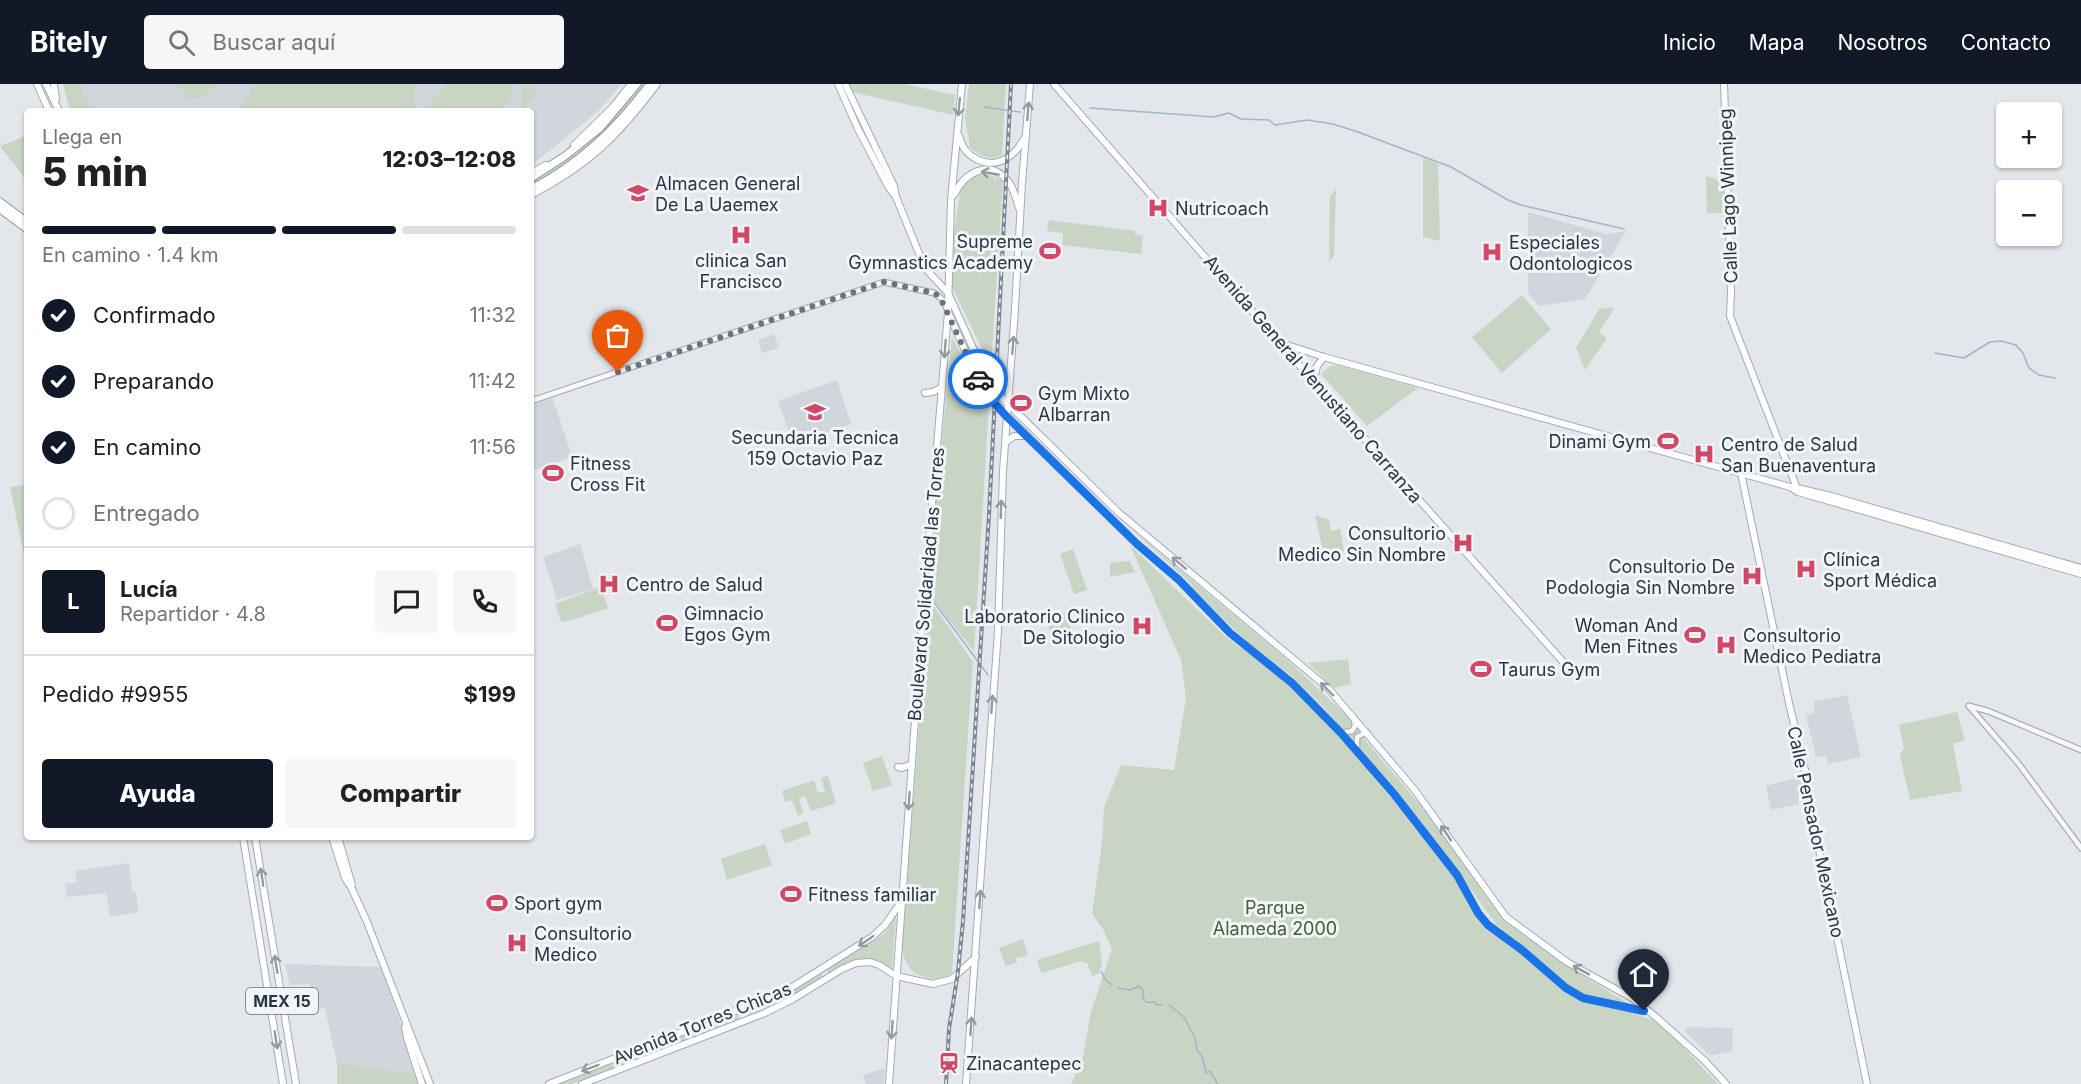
<!DOCTYPE html>
<html lang="es">
<head>
<meta charset="utf-8">
<style>
	:root { --surface:#fff; --page:#f6f6f6; --text:#202124; --muted:#757577; --line:#e0e0e0; --accent:#111827 }
	body { margin:0; font-family:Inter,sans-serif; background:var(--page); color:var(--text); height:100vh; display:flex; flex-direction:column; font-size:22px; white-space:nowrap }
	* { box-sizing:border-box; margin:0 }
	p { font-size:20px; color:var(--muted) }
	.icon { flex:none; width:33px; height:33px; fill:none; stroke:currentColor; stroke-width:2; stroke-linecap:round; stroke-linejoin:round }
	.map { position:relative; flex:1; overflow:hidden }
	.panel { position:absolute; left:24px; top:24px; width:510px; height:732px; display:flex; flex-direction:column; background:var(--surface); border-radius:6px; box-shadow:0 2px 4px #0004 }
	.panel>* { flex:none }
	.fabs { position:absolute; left:1996px; top:18px; display:grid; gap:12px }
	.fabs a { display:grid; place-items:center; width:66px; height:66px; border-radius:6px; background:var(--surface); box-shadow:0 2px 4px #0004; font-size:30px }
	.pin { position:absolute; display:grid; place-items:center; width:51px; height:51px; color:#fff; margin:-62px -26px; border-radius:50% 50% 50% 0; rotate:-45deg; box-shadow:0 0 6px #0007 }
	.pin .icon { rotate:45deg }
	.courier { position:absolute; display:grid; place-items:center; width:60px; height:60px; margin:-30px; border:4px solid #1a73e8; border-radius:50%; background:#fff; color:#222; box-shadow:0 2px 8px #0007 }
	.overview em { font-style:normal; font-weight:800 }
	.overview div { display:flex; flex-direction:column-reverse }
	.overview { display:flex; align-items:center; justify-content:space-between; height:102px; padding:0 18px }
	h1 { font-size:39px; font-weight:800; line-height:45px }
	.bar { display:grid; grid-template-columns:repeat(4,1fr); gap:9px 6px; align-content:center; height:72px; padding:0 18px }
	.bar i { height:8px; border-radius:4px; background:var(--line) }
	.bar .current { background:var(--accent) }
	.bar p { grid-column:span 4 }
	.line { display:flex; align-items:center; gap:15px; padding:0 18px; border-top:2px solid var(--line) }
	.line div { flex:1 }
	.round { display:grid; place-items:center; flex:none; width:63px; height:63px; border-radius:6px; background:var(--page) }
	ol { padding:0 18px; list-style:none }
	li { display:flex; align-items:center; gap:18px; height:66px }
	li p { margin-inline-start:auto }
	li .icon { padding:6px; border-radius:50%; background:var(--accent); color:#fff; stroke-width:4 }
	li:last-child { color:var(--muted) }
	li i { width:33px; height:33px; border:3px solid var(--line); border-radius:50% }
	.cta { display:flex; gap:12px; margin-top:auto; padding:12px 18px }
	.cta a { flex:1; height:69px; border-radius:6px; background:var(--accent); color:#fff; font-size:24px; font-weight:800; line-height:69px; text-align:center }
	.cta a+a { background:var(--page); color:var(--text) }
	header { display:flex; align-items:center; gap:36px; box-sizing:border-box; height:84px; padding:0 30px; background:var(--accent); color:#fff }
	header strong { font-size:28px }
	nav { display:flex; gap:33px; margin-inline-start:auto; font-size:21px }
	.search { width:420px; height:54px; background:var(--page); display:flex; align-items:center; gap:15px; box-sizing:border-box; padding:0 21px; border-radius:6px; color:var(--muted); font-size:22px }
	.map>svg:first-child { display:block }
</style>
</head>
<body>
<header>
<strong>Bitely</strong>
<div class="search"><svg class="icon" aria-label="search" viewBox="0 0 24 24"><circle cx="10" cy="10" r="6"/><path d="M15 15l6 6"/></svg>Buscar aquí</div>
<nav><a>Inicio</a><a>Mapa</a><a>Nosotros</a><a>Contacto</a></nav>
</header>
<div class="map">
<svg width="2081" height="1000" viewBox="0 0 2081 1000">
	<rect width="100%" height="100%" fill="#e3e6eb"/>
	<g fill="#d1d6dd">
		<polygon points="72,0 622,0 597,28 542,73 531,80 531,27 83,27"/>
		<polygon points="1528,128 1606,150 1626,147 1585,215 1539,222 1528,209"/>
		<polygon points="774,250 779,264 762,269 758,256"/>
		<polygon points="837,296 851,340 793,359 778,317"/>
		<polygon points="552,312 572,373 531,387 531,320"/>
		<polygon points="580,460 593,505 557,516 543,473"/>
		<polygon points="1847,611 1861,673 1828,680 1826,672 1816,673 1806,631 1815,628 1813,618"/>
		<polygon points="1800,693 1803,694 1806,711 1798,714 1799,720 1771,726 1766,702"/>
		<polygon points="129,779 132,807 136,807 138,828 110,833 106,809 67,813 65,800 77,798 75,787"/>
		<polygon points="285,880 382,883 417,990 337,979 325,925 312,921 310,900 290,901"/>
		<polygon points="1686,943 1733,944 1732,967 1710,972 1685,947"/>
		<polygon points="885,984 884,1000 866,1000 863,991"/>
	</g>
	<g fill="#c9d5c4">
		<polygon points="63,0 81,0 84,12 99,27 70,27"/>
		<polygon points="175,0 217,0 204,13 188,15 183,10 184,7"/>
		<polygon points="254,0 417,0 413,13 417,27 237,27 247,15"/>
		<polygon points="445,0 513,0 511,17 497,27 425,27"/>
		<polygon points="523,0 528,0 538,10 522,26"/>
		<polygon points="641,0 646,0 626,28 584,68 531,103 531,97 584,61 614,34"/>
		<polygon points="848,0 905,0 955,11 953,31 852,8"/>
		<path d="M969,0H1006L1002,71C989,77 979,72 970,63L965,34Z"/>
		<polygon points="27,51 27,97 0,62"/>
		<polygon points="1423,73 1438,80 1440,157 1423,153"/>
		<polygon points="985,89 1003,97 991,283 952,203 954,147 960,109 966,98 975,91"/>
		<polygon points="1706,92 1724,97 1724,129 1707,129"/>
		<polygon points="1336,105 1334,172 1329,178 1330,112"/>
		<polygon points="1049,136 1135,147 1135,150 1143,152 1141,170 1062,161 1063,149 1047,147"/>
		<polygon points="1522,211 1551,245 1502,289 1472,253"/>
		<polygon points="1615,223 1599,248 1607,254 1585,286 1576,264 1599,225"/>
		<polygon points="952,253 989,321 974,567 927,509"/>
		<polygon points="1338,281 1418,304 1367,342 1321,290 1330,282"/>
		<polygon points="27,400 27,476 25,476 10,403"/>
		<polygon points="1315,431 1329,436 1331,447 1340,445 1344,467 1324,471"/>
		<polygon points="1127,442 1282,571 1358,642 1360,650 1429,731 1504,836 1585,893 1634,923 1580,909 1559,895 1496,840 1408,721 1324,624 1290,591 1246,557 1201,513 1187,496"/>
		<polygon points="1130,461 1227,554 1291,600 1347,660 1452,788 1483,840 1530,874 1562,904 1588,919 1639,931 1660,939 1718,1000 1071,1000 1083,973 1091,928 1112,865 1103,845 1092,830 1102,758 1104,724 1121,681 1174,686 1186,614 1181,576"/>
		<polygon points="1073,465 1087,506 1074,510 1060,470"/>
		<polygon points="1130,477 1135,488 1110,493 1110,479"/>
		<polygon points="600,503 608,524 575,535 561,538 555,520"/>
		<path d="M929,515L973,578L952,888L942,896C917,892 908,891 902,865Z"/>
		<polygon points="1065,528 1072,549 1052,555 1046,534"/>
		<polygon points="1348,575 1351,600 1334,604 1308,579"/>
		<polygon points="1957,628 1965,656 1953,660 1962,707 1910,716 1900,671 1904,664 1899,641"/>
		<polygon points="882,672 892,701 873,707 863,679"/>
		<polygon points="828,692 836,719 811,727 805,712 799,714 803,729 798,732 792,716 785,718 782,707 814,696 818,709 825,707 821,694"/>
		<polygon points="807,737 811,750 785,760 780,746"/>
		<polygon points="765,760 772,781 727,796 721,775"/>
		<path d="M896,832L892,886C867,869 853,872 828,889L827,885L884,850Z"/>
		<polygon points="1023,855 1028,871 1016,874 1017,878 1006,882 999,864"/>
		<polygon points="1099,857 1102,878 1100,889 1092,892 1087,879 1084,879 1082,877 1041,889 1037,876"/>
		<polygon points="820,888 823,893 792,913 748,932 745,927 788,908"/>
		<polygon points="738,930 740,935 572,1000 557,1000"/>
		<polygon points="337,979 417,990 420,1000 337,1000"/>
	</g>
	<g fill="none" stroke-linecap="round" stroke-linejoin="round">
		<g stroke="#9eb7cb" stroke-width="1.5">
			<polyline points="984,23 1020,28"/>
			<polyline points="1090,24 1214,33 1229,29 1241,35 1269,36 1275,41 1307,36 1333,40 1358,48 1451,83 1508,116 1521,121 1624,145"/>
			<polyline points="1935,269 1964,274 1990,258 2001,257 2016,261 2023,269 2029,284 2039,291 2055,294"/>
			<polyline points="931,514 988,591"/>
			<polyline points="1102,888 1104,894 1112,901"/>
			<polyline points="1118,904 1130,906 1139,902 1143,906 1143,914 1146,918 1155,918 1158,921 1162,921"/>
			<polyline points="1169,921 1184,933 1195,954 1197,966 1202,972 1206,989 1210,987 1218,1000"/>
		</g>
		<defs>
			<g id="minor">
				<polyline points="531,317 884,198 934,209 943,216 947,225"/>
				<polyline points="1969,622 2018,679 2081,764"/>
				<polyline points="1969,622 1988,627 2081,666"/>
				<polyline points="1341,649 1352,647 1355,642 1354,635"/>
				<polyline points="1357,666 1357,653 1367,648"/>
			</g>
			<g id="major">
				<polyline points="37,0 49,27"/>
				<polyline points="46,0 59,27"/>
				<polyline points="54,0 56,15"/>
				<polyline points="838,0 858,45 889,104 896,113"/>
				<polyline points="845,0 894,102 896,113 925,184 948,209 987,295 999,311 1118,428 1328,604 1414,705 1506,833 1567,878 1632,914 1656,933 1705,977 1726,1000"/>
				<polyline points="1054,0 1293,274 1573,589"/>
				<polyline points="1724,0 1731,208 1730,232 1798,407"/>
				<path d="M959,52C964,74 988,86 1007,74C1016,69 1021,60 1026,52"/>
				<polyline points="574,61 612,24 631,0"/>
				<polyline points="531,89 546,81"/>
				<path d="M531,111C589,81 618,52 657,0"/>
				<path d="M954,111C964,89 989,74 1008,97C1014,104 1016,115 1019,124"/>
				<polyline points="948,228 975,289 994,319 1137,460 1179,496 1230,549 1292,599 1341,649 1394,710 1457,791 1478,829 1488,841 1522,866 1566,904 1583,914 1642,927 1645,925"/>
				<polyline points="1281,259 1324,273 1790,403 1798,408 2081,490"/>
				<polyline points="1314,296 1317,282 1324,273"/>
				<polyline points="925,309 933,308 942,303"/>
				<polyline points="1006,358 1014,352 1026,352"/>
				<polyline points="1741,389 1789,619 1806,690 1812,731 1867,1000"/>
				<polyline points="1793,403 1831,412 2081,484"/>
				<polyline points="898,683 902,684 912,680"/>
				<polyline points="243,753 283,1000"/>
				<polyline points="255,753 296,1000"/>
				<polyline points="332,753 345,794 352,805 367,838 430,1000"/>
				<polyline points="338,753 352,801"/>
				<polyline points="405,943 407,954 422,1000"/>
				<polyline points="549,1000 786,907 872,853 885,841 901,818"/>
				<polyline points="582,1000 765,929 793,915 842,885 856,879 870,878 879,881 896,892 933,900 952,895 976,873"/>
				<polyline points="889,1000 922,538 942,303 948,228 951,116 962,0"/>
				<polyline points="966,1000 998,547 1003,387 1015,225 1022,99 1030,0"/>
			</g>
			<g id="highway">
				<polyline points="531,94 565,72 600,44 637,0"/>
				<path d="M531,105C580,80 617,44 650,0"/>
				<polyline points="0,118 27,138"/>
				<polyline points="0,125 27,145"/>
			</g>
		</defs>
		<use href="#minor" stroke="#a8adb5" stroke-width="7"/>
		<use href="#major" stroke="#a2acb7" stroke-width="8"/>
		<use href="#highway" stroke="#8a95a2" stroke-width="9"/>
		<use href="#minor" stroke="#f6f7f9" stroke-width="4.5"/>
		<use href="#major" stroke="#fff" stroke-width="6"/>
		<use href="#highway" stroke="#fff" stroke-width="7"/>
		<defs>
			<polyline id="rail" points="946,1000 949,945 958,888 963,837 989,431 1011,0"/>
		</defs>
		<use href="#rail" stroke="#7c8795" stroke-width="4"/>
		<use href="#rail" stroke="#f2f5f8" stroke-width="1.5" stroke-dasharray="4.5" stroke-linecap="butt"/>
	</g>
	<defs><path id="oneway-shaft" d="M-6 0H5M1.5-3L5.5 0L1.5 3" fill="none" stroke-width="1.6" stroke-linecap="round" stroke-linejoin="round" transform="scale(1.5)"/></defs>
	<g stroke="#949aa1">
		<use href="#oneway-shaft" transform="translate(959 23) rotate(96)"/>
		<use href="#oneway-shaft" transform="translate(1028 27) rotate(-86)"/>
		<use href="#oneway-shaft" transform="translate(990 89) rotate(-170)"/>
		<use href="#oneway-shaft" transform="translate(1013 261) rotate(-85)"/>
		<use href="#oneway-shaft" transform="translate(945 265) rotate(94)"/>
		<use href="#oneway-shaft" transform="translate(1001 425) rotate(-88)"/>
		<use href="#oneway-shaft" transform="translate(1179 479) rotate(-140)"/>
		<use href="#oneway-shaft" transform="translate(1327 605) rotate(-134)"/>
		<use href="#oneway-shaft" transform="translate(992 620) rotate(-86)"/>
		<use href="#oneway-shaft" transform="translate(909 717) rotate(94)"/>
		<use href="#oneway-shaft" transform="translate(1446 749) rotate(-124)"/>
		<use href="#oneway-shaft" transform="translate(262 793) rotate(-98)"/>
		<use href="#oneway-shaft" transform="translate(980 815) rotate(-86)"/>
		<use href="#oneway-shaft" transform="translate(866 857) rotate(146)"/>
		<use href="#oneway-shaft" transform="translate(276 880) rotate(-99)"/>
		<use href="#oneway-shaft" transform="translate(1581 886) rotate(-151)"/>
		<use href="#oneway-shaft" transform="translate(971 942) rotate(-86)"/>
		<use href="#oneway-shaft" transform="translate(892 946) rotate(94)"/>
		<use href="#oneway-shaft" transform="translate(276 956) rotate(81)"/>
		<use href="#oneway-shaft" transform="translate(590 984) rotate(159)"/>
	</g>
	<g fill="none" stroke-linecap="round" stroke-linejoin="round">
		<polyline stroke="#6b737e" stroke-width="6" stroke-dasharray="0 10.8" points="618,288 884,198 934,209 940,213 978,295"/>
		<polyline stroke="#1a73e8" stroke-width="8" points="978,295 987,311 1007,333 1137,460 1179,496 1230,549 1292,599 1341,649 1394,710 1457,791 1478,829 1488,841 1522,866 1566,904 1583,914 1644,927"/>
	</g>
	<defs>
		<symbol id="university-bare" viewBox="-9 -9 18 18"><path d="M0-5L7-2L0 1L-7-2ZM-4 1L0 2.5L4 1V4Q0 6-4 4Z" fill="#cf4967" stroke="#f2f5f8" stroke-width="2.5" paint-order="stroke"/></symbol>
		<symbol id="hospital-bare" viewBox="-9 -9 18 18"><path d="M-5-5h3v3.5h4V-5h3V5h-3V1.5h-4V5h-3Z" fill="#cf4967" stroke="#f2f5f8" stroke-width="2.5" paint-order="stroke"/></symbol>
		<symbol id="stadium-bare" viewBox="-9 -9 18 18"><path d="M0-5a6.5 5 0 1 0 0 10a6.5 5 0 1 0 0-10ZM-3.5-1.8h7v3.6h-7Z" fill="#cf4967" stroke="#f2f5f8" stroke-width="2.5" paint-order="stroke"/></symbol>
		<symbol id="station-bare" viewBox="-9 -9 18 18"><path d="M-3-6H3Q5-6 5-4V2Q5 4 3 4L4.5 6H3L1.5 4h-3L-3 6H-4.5L-3 4Q-5 4-5 2V-4Q-5-6-3-6ZM-3.5-4v3h7v-3ZM-3.5 1v1.5H-2V1ZM2 1v1.5H3.5V1Z" fill="#cf4967" stroke="#f2f5f8" stroke-width="2.5" paint-order="stroke"/></symbol>
	</defs>
	<g fill-rule="evenodd">
		<use href="#university-bare" x="623" y="94" width="30" height="30"/>
		<use href="#hospital-bare" x="1143" y="109" width="30" height="30"/>
		<use href="#hospital-bare" x="726" y="136" width="30" height="30"/>
		<use href="#stadium-bare" x="1035" y="152" width="30" height="30"/>
		<use href="#hospital-bare" x="1477" y="153" width="30" height="30"/>
		<use href="#stadium-bare" x="1006" y="304" width="30" height="30"/>
		<use href="#university-bare" x="800" y="313" width="30" height="30"/>
		<use href="#stadium-bare" x="1653" y="342" width="30" height="30"/>
		<use href="#hospital-bare" x="1689" y="355" width="30" height="30"/>
		<use href="#stadium-bare" x="538" y="374" width="30" height="30"/>
		<use href="#hospital-bare" x="1448" y="444" width="30" height="30"/>
		<use href="#hospital-bare" x="1791" y="470" width="30" height="30"/>
		<use href="#hospital-bare" x="1737" y="477" width="30" height="30"/>
		<use href="#hospital-bare" x="594" y="485" width="30" height="30"/>
		<use href="#stadium-bare" x="652" y="524" width="30" height="30"/>
		<use href="#hospital-bare" x="1127" y="527" width="30" height="30"/>
		<use href="#stadium-bare" x="1680" y="536" width="30" height="30"/>
		<use href="#hospital-bare" x="1711" y="546" width="30" height="30"/>
		<use href="#stadium-bare" x="1466" y="570" width="30" height="30"/>
		<use href="#stadium-bare" x="776" y="795" width="30" height="30"/>
		<use href="#stadium-bare" x="482" y="804" width="30" height="30"/>
		<use href="#hospital-bare" x="502" y="844" width="30" height="30"/>
		<use href="#station-bare" x="934" y="964" width="30" height="30"/>
	</g>
	<g text-anchor="middle" dominant-baseline="central" stroke-width="6" stroke-linejoin="round" paint-order="stroke">
		<rect fill="#f2f5f8" stroke="#666f79" stroke-width="1.5" x="246" y="904" width="72" height="26" rx="4.5"/>
		<g font-size="16" font-weight="bold" fill="#2a3543">
			<text x="282" y="917">MEX 15</text>
		</g>
		<g font-size="18" fill="#2a3543" stroke="#f2f5f8" text-anchor="start">
			<text x="655" y="99">Almacen General<tspan x="655" dy="21">De La Uaemex</tspan></text>
			<text x="1175" y="124">Nutricoach</text>
			<text x="1033" y="157" text-anchor="end">Supreme<tspan x="1033" dy="21">Gymnastics Academy</tspan></text>
			<text x="1509" y="158">Especiales<tspan x="1509" dy="21">Odontologicos</tspan></text>
			<text x="741" y="176" text-anchor="middle">clinica San<tspan x="741" dy="21">Francisco</tspan></text>
			<text x="1038" y="309">Gym Mixto<tspan x="1038" dy="21">Albarran</tspan></text>
			<text x="815" y="353" text-anchor="middle">Secundaria Tecnica<tspan x="815" dy="21">159 Octavio Paz</tspan></text>
			<text x="1651" y="357" text-anchor="end">Dinami Gym</text>
			<text x="1721" y="360">Centro de Salud<tspan x="1721" dy="21">San Buenaventura</tspan></text>
			<text x="570" y="379">Fitness<tspan x="570" dy="21">Cross Fit</tspan></text>
			<text x="1446" y="449" text-anchor="end">Consultorio<tspan x="1446" dy="21">Medico Sin Nombre</tspan></text>
			<text x="1823" y="475">Clínica<tspan x="1823" dy="21">Sport Médica</tspan></text>
			<text x="1735" y="482" text-anchor="end">Consultorio De<tspan x="1735" dy="21">Podologia Sin Nombre</tspan></text>
			<text x="626" y="500">Centro de Salud</text>
			<text x="684" y="529">Gimnacio<tspan x="684" dy="21">Egos Gym</tspan></text>
			<text x="1125" y="532" text-anchor="end">Laboratorio Clinico<tspan x="1125" dy="21">De Sitologio</tspan></text>
			<text x="1678" y="541" text-anchor="end">Woman And<tspan x="1678" dy="21">Men Fitnes</tspan></text>
			<text x="1743" y="551">Consultorio<tspan x="1743" dy="21">Medico Pediatra</tspan></text>
			<text x="1498" y="585">Taurus Gym</text>
			<text x="808" y="810">Fitness familiar</text>
			<text x="514" y="819">Sport gym</text>
			<text x="534" y="849">Consultorio<tspan x="534" dy="21">Medico</tspan></text>
			<text x="966" y="979">Zinacantepec</text>
		</g>
		<g font-size="18" fill="#2a3543" stroke="#f2f5f8">
			<text transform="translate(1728 112) rotate(-92)">Calle Lago Winnipeg</text>
			<text transform="translate(1313 295) rotate(49)">Avenida General Venustiano Carranza</text>
			<text transform="translate(926 500) rotate(-85)">Boulevard Solidaridad las Torres</text>
			<text transform="translate(1816 748) rotate(78)">Calle Pensador Mexicano</text>
			<text transform="translate(702 939) rotate(-22)">Avenida Torres Chicas</text>
		</g>
		<g font-size="18" fill="#425f38" stroke="#f2f5f8">
			<text x="1275" y="823">Parque<tspan x="1275" dy="21">Alameda 2000</tspan></text>
		</g>
	</g>
</svg>
<div class="fabs">
<a>+</a>
<a>−</a>
</div>
<div class="pin" style="left:618px;top:288px;background:#ea580c"><svg class="icon" aria-label="bag" viewBox="0 0 24 24"><path d="M5 8h14l-1 12H6zM9 8a3 3 0 0 1 6 0"/></svg></div>
<div class="pin" style="left:1644px;top:927px;background:#1f2937"><svg class="icon" aria-label="home" viewBox="0 0 24 24"><path d="M3 11l9-7 9 7M6 9v11h12V9"/></svg></div>
<div class="courier" style="left:978px;top:295px"><svg class="icon" aria-label="car" viewBox="0 0 24 24"><path d="M5 17H2v-5l4-1 3-4h7l3 4 3 1v5h-3M9 17h6M6 11h13"/><circle cx="7" cy="17" r="2"/><circle cx="17" cy="17" r="2"/></svg></div>
<section class="panel">
<div class="overview"><div><h1>5 min</h1><p>Llega en</p></div><em>12:03–12:08</em></div>
<div class="bar"><i class="current"></i><i class="current"></i><i class="current"></i><i></i><p>En camino · 1.4 km</p></div>
<ol>
<li><svg class="icon" aria-label="check" viewBox="0 0 24 24"><path d="M5 12l5 5 9-10"/></svg>Confirmado<p>11:32</p></li>
<li><svg class="icon" aria-label="check" viewBox="0 0 24 24"><path d="M5 12l5 5 9-10"/></svg>Preparando<p>11:42</p></li>
<li><svg class="icon" aria-label="check" viewBox="0 0 24 24"><path d="M5 12l5 5 9-10"/></svg>En camino<p>11:56</p></li>
<li><i></i>Entregado</li>
</ol>
<div class="line" style="height:108px"><b class="round" style="background:var(--accent);color:#fff">L</b><div><b>Lucía</b><p>Repartidor · 4.8</p></div><a class="round"><svg class="icon" aria-label="chat" viewBox="0 0 24 24"><path d="M4 5h16v11H9l-5 4z"/></svg></a><a class="round"><svg class="icon" aria-label="phone" viewBox="0 0 24 24"><path d="M5 4h4l2 5-3 2q2 4 5 5l2-3 5 2v4C11 20 4 13 5 4z"/></svg></a></div>
<div class="line" style="height:78px"><div>Pedido #9955</div><b>$199</b></div>
<div class="cta"><a>Ayuda</a><a>Compartir</a></div>
</section>
</div>
</body>
</html>
